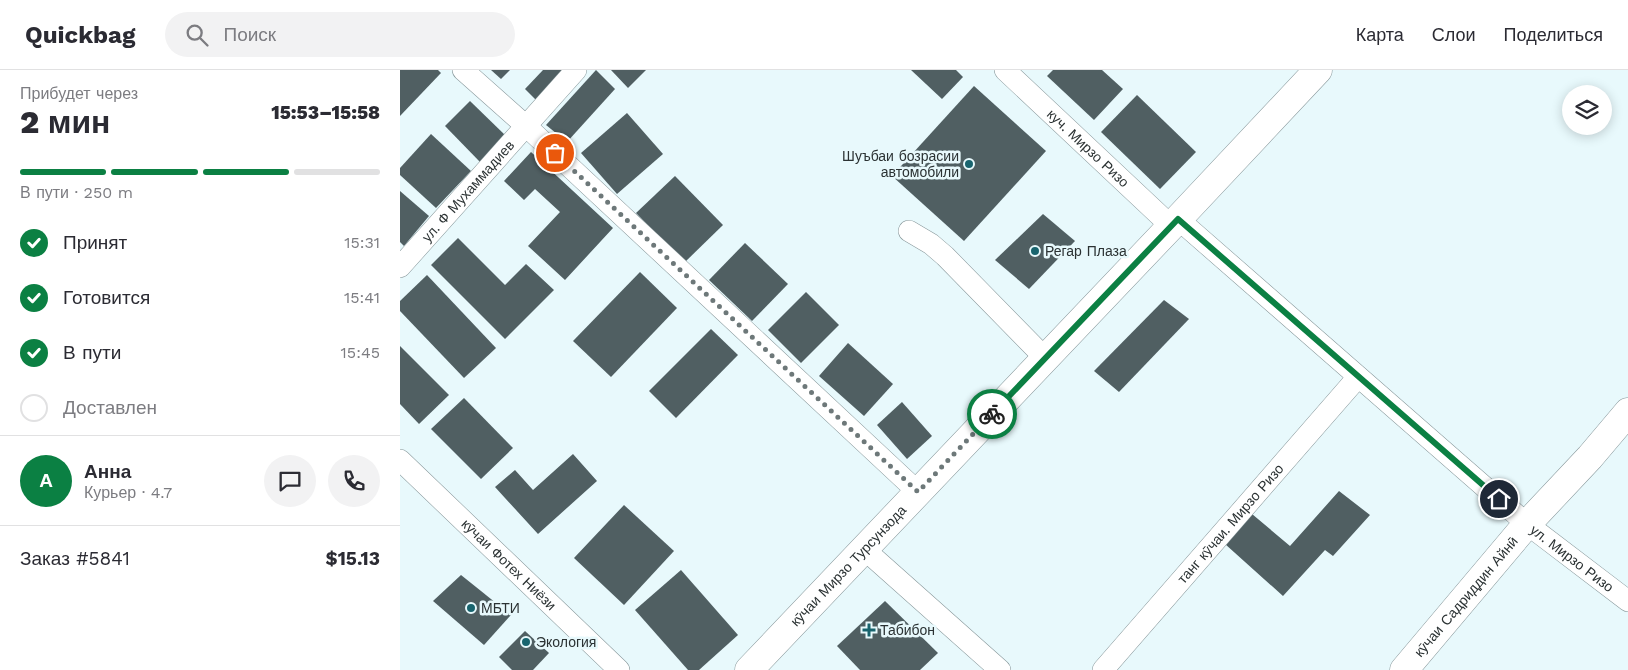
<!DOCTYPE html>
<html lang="ru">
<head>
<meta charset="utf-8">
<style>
	:root { --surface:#fff; --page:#f2f2f3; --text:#2b2b33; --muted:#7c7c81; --line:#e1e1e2; --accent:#0b8043 }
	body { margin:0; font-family:"Work Sans",sans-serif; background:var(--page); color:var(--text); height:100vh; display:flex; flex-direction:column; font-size:19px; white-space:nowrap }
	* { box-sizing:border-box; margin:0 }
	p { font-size:16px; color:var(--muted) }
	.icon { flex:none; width:28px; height:28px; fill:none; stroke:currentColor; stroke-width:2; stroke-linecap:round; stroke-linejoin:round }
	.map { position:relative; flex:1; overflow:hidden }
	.panel { display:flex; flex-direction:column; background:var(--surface); width:400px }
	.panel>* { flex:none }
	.controls { position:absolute; left:1162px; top:15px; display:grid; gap:10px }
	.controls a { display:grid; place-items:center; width:50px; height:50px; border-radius:50%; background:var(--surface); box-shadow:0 2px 12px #0003; font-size:25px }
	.pin { position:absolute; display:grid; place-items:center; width:42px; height:42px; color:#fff; margin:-21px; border:2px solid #fff; border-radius:50%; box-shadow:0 1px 5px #0007 }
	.courier { position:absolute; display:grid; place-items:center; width:50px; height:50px; margin:-25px; border:4px solid #0b8043; border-radius:50%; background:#fff; color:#222; box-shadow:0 1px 6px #0007 }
	.head em { font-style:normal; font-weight:800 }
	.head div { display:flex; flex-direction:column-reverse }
	.head { display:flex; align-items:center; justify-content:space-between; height:85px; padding:0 20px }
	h1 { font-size:32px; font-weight:800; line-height:38px }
	.bar { display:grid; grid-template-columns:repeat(4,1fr); gap:8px 5px; align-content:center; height:60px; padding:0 20px }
	.bar i { height:6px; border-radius:4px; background:var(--line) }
	.bar .on { background:var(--accent) }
	.bar p { grid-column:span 4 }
	.line { display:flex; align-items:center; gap:12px; padding:0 20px; border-top:1px solid var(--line) }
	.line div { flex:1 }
	.round { display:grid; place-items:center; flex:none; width:52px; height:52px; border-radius:26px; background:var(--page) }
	ol { padding:0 20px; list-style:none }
	li { display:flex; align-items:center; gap:15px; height:55px }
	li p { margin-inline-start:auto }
	li .icon { padding:5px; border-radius:50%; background:var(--accent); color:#fff; stroke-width:4 }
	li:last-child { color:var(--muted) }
	li i { width:28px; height:28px; border:2px solid var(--line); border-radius:50% }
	header { display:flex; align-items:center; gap:30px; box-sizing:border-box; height:70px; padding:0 25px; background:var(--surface); border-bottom:1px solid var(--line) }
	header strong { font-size:24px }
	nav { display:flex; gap:28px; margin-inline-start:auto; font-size:18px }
	.search { width:350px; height:45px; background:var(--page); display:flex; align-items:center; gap:12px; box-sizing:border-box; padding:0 18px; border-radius:28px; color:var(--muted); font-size:19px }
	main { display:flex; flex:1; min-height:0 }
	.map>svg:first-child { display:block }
</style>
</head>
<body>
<header>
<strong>Quickbag</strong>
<div class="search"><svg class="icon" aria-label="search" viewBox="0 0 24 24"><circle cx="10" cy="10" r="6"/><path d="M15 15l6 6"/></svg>Поиск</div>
<nav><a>Карта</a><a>Слои</a><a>Поделиться</a></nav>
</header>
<main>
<section class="panel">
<div class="head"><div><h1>2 мин</h1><p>Прибудет через</p></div><em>15:53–15:58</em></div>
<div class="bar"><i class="on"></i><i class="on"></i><i class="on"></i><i></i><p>В пути · 250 m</p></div>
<ol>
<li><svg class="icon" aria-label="check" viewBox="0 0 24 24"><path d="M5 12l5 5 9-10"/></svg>Принят<p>15:31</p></li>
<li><svg class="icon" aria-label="check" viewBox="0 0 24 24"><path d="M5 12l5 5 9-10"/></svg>Готовится<p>15:41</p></li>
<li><svg class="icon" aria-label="check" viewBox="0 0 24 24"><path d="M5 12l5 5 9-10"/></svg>В пути<p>15:45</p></li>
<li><i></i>Доставлен</li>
</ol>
<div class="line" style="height:90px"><b class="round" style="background:var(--accent);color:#fff">А</b><div><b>Анна</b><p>Курьер · 4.7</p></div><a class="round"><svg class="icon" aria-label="chat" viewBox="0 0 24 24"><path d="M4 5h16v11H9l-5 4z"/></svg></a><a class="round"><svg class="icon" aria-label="phone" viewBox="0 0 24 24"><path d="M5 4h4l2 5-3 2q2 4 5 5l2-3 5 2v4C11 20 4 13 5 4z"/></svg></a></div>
<div class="line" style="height:65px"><div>Заказ #5841</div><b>$15.13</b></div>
</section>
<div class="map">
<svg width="1228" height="600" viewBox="0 0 1228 600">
	<rect width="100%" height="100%" fill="#e8f9fc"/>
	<g fill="#505f62">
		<polygon points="0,0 38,0 41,3 0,46"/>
		<polygon points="91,0 110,0 101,9"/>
		<polygon points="143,0 163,0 136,30 125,19"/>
		<polygon points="196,0 215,19 167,72 146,55"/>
		<polygon points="211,0 246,0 228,18"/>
		<polygon points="511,0 556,0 563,7 542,29"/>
		<polygon points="653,0 702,0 723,19 694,50 647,6"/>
		<polygon points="574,16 646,81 564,171 492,106"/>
		<polygon points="737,25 796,82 760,119 701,62"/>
		<polygon points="70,31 106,66 80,92 45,56"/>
		<polygon points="227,43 263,84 217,124 181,83"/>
		<polygon points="31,64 71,101 36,138 0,105 0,98"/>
		<polygon points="131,82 213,158 165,210 128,176 160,142 135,119 124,130 104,111"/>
		<polygon points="275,106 323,155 284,193 236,143"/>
		<polygon points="0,121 29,146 4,176 0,172"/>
		<polygon points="643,144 675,171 629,219 595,190"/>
		<polygon points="58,168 105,215 126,194 154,220 105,269 31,195"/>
		<polygon points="345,173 388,214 352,251 309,210"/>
		<polygon points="240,202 277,238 211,307 173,271"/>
		<polygon points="27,205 96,278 64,308 0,241 0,231"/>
		<polygon points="406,222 439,255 401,293 368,260"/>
		<polygon points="764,230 789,249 719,322 694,301"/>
		<polygon points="311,259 338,285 276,348 249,321"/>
		<polygon points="448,273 493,314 464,346 419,306"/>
		<polygon points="0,276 49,325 19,354 0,334"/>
		<polygon points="64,328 113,378 81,409 31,359"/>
		<polygon points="502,332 532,366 507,389 477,355"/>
		<polygon points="173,384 197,411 138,464 95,417 115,400 133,420"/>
		<polygon points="939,421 970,445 933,486 925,480 883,526 825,474 852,444 890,476"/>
		<polygon points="224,435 274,481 224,535 174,488"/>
		<polygon points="281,500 338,565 299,600 288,600 235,540"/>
		<polygon points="61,505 111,545 84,575 33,531"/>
		<polygon points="485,531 538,583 520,600 460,600 437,576"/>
		<polygon points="125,561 149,583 133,600 112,600 99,587"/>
	</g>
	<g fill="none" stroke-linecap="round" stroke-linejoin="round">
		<defs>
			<g id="street">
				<polyline points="63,0 126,56 518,422"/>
				<path id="s1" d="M605,0L771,156"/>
				<path id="s2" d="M778,149L1127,454L1228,531"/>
				<polyline points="509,161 531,174 545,186 645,288"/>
				<path id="s3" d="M0,197L176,0"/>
				<path id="s4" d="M0,390L219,600"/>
				<polyline points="464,479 600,600"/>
				<path id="s5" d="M703,600L958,307"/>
			</g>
			<g id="secondary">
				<path id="s6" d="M349,600L778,149L918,0"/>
				<path id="s7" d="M1004,600L1127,454L1190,387L1228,342"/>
			</g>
		</defs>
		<use href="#street" stroke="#87979a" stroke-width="22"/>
		<use href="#secondary" stroke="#87979a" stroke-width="29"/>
		<use href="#street" stroke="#fff" stroke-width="21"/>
		<use href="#secondary" stroke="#fff" stroke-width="28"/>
	</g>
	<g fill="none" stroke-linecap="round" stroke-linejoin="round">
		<polyline stroke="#6d7879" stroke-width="5" stroke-dasharray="0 9" points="155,83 518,422 592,344"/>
		<polyline stroke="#0b8043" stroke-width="6" points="592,344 778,149 1099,429"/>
	</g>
	<g fill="#18646e" stroke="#e8f9fc" stroke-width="2">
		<circle cx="569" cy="94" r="5"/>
		<circle cx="635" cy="181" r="5"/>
		<circle cx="71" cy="538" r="5"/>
		<path d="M466.5 552.5h5v5h5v5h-5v5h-5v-5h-5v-5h5z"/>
		<circle cx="126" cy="572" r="5"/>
	</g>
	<g text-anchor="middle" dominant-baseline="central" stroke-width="5" stroke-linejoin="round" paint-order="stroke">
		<g font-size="14" fill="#2b3233" stroke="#e8f9fc">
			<text stroke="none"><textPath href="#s1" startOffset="114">куч. Мирзо Ризо</textPath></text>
			<text stroke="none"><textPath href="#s3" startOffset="102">ул. Ф Мухаммадиев</textPath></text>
			<text stroke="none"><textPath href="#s5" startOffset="194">танг кӯчаи. Мирзо Ризо</textPath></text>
			<text stroke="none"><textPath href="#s2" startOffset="520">ул. Мирзо Ризо</textPath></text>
			<text stroke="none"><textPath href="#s4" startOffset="151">кӯчаи Фотех Ниёзи</textPath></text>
			<text stroke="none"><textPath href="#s6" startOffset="144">кӯчаи Мирзо Турсунзода</textPath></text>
			<text stroke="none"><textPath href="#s7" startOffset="96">кӯчаи Садриддин Айнӣ</textPath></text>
		</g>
		<g font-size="14" fill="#2b3233" stroke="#e8f9fc" text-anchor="start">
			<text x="559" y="86" text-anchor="end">Шуъбаи бозрасии<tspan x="559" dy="16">автомобили</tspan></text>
			<text x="645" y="181">Регар Плаза</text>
			<text x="81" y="538">МБТИ</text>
			<text x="480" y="560">Табибон</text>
			<text x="136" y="572">Экология</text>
		</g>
	</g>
</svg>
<div class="controls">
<a><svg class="icon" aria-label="layers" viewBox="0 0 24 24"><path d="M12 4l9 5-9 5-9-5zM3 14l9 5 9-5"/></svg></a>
</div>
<div class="pin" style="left:155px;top:83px;background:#ea580c"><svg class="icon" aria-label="bag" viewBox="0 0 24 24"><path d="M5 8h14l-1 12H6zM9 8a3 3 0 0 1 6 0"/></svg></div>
<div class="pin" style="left:1099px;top:429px;background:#1f2937"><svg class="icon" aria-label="home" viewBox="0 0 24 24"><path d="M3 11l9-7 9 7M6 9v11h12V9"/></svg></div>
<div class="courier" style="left:592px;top:344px"><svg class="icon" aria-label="bike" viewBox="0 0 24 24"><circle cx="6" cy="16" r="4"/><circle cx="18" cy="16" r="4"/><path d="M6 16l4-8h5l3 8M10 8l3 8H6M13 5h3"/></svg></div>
</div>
</main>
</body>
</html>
